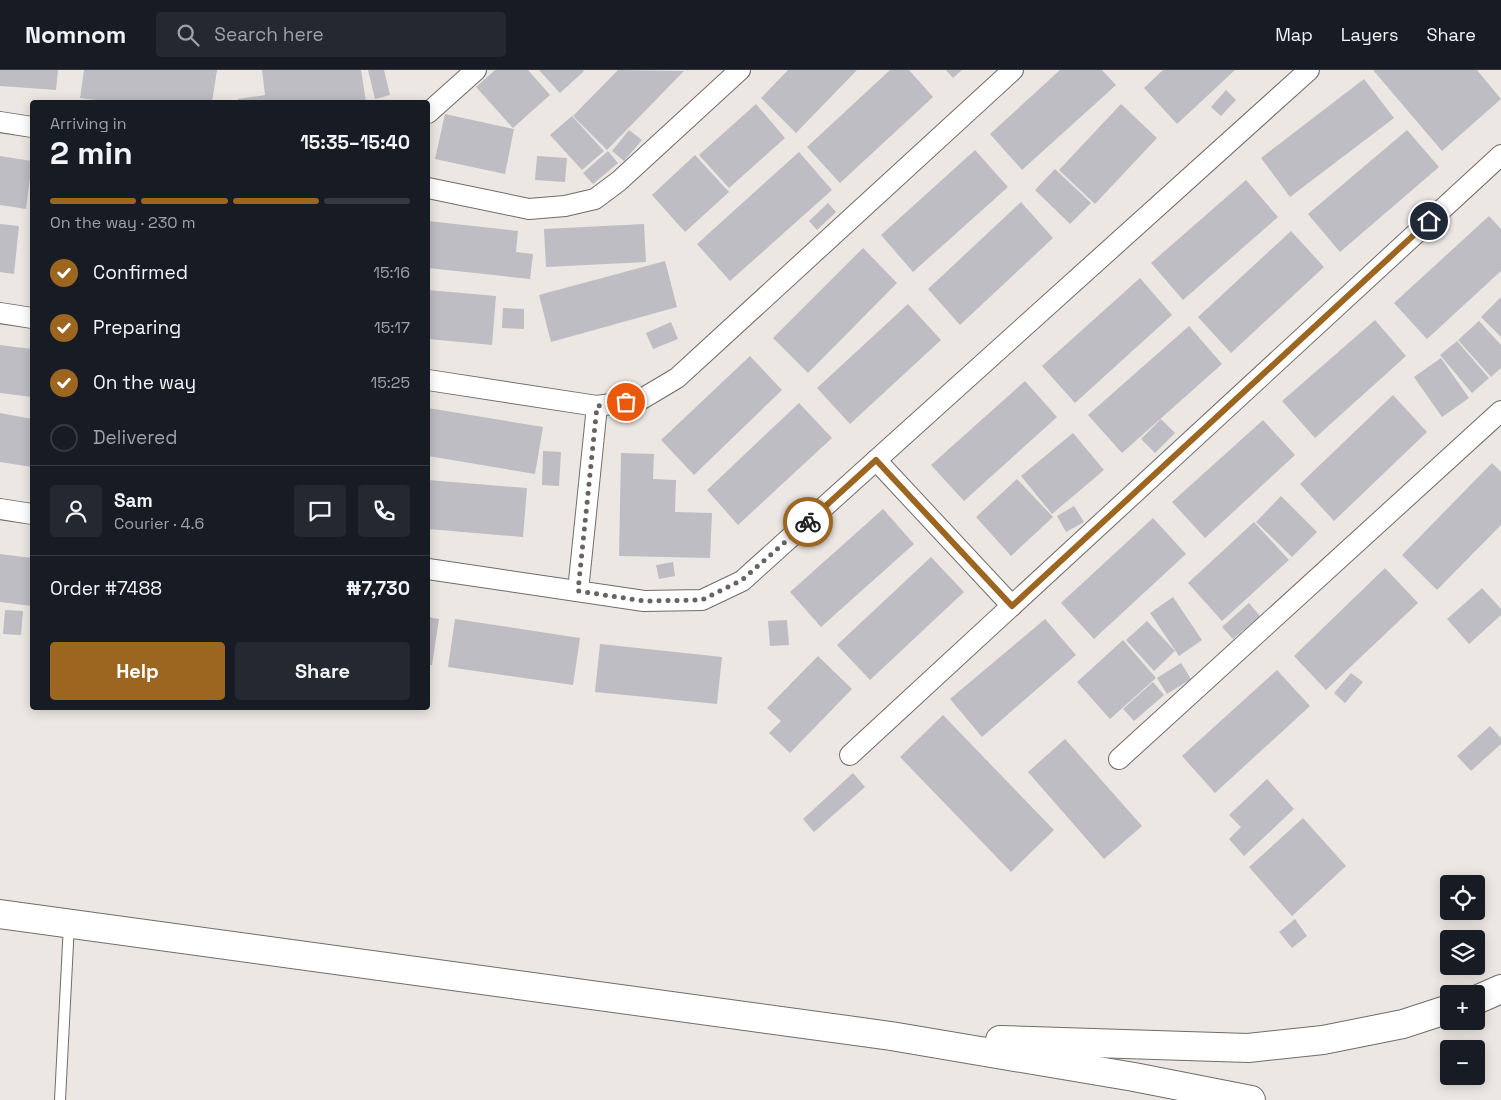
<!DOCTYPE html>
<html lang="en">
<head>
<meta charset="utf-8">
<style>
	:root { --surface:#171b24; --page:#242831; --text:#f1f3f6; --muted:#9ea1a6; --line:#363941; --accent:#9c6620 }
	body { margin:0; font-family:"Space Grotesk",sans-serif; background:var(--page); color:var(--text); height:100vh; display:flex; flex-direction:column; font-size:19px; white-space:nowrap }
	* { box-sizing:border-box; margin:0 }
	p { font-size:16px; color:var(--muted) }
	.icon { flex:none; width:28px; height:28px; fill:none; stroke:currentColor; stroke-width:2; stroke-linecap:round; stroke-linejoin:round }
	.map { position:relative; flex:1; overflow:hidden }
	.drawer { position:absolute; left:30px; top:30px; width:400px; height:610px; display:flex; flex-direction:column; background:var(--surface); border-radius:5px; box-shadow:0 2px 12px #0003 }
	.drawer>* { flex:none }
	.fabs { position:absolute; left:1440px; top:805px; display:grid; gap:10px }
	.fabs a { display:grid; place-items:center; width:45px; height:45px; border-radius:5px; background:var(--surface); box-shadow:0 2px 12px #0003; font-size:25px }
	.pin { position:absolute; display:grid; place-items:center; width:42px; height:42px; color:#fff; margin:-21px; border:2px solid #fff; border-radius:50%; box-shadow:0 1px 5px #0007 }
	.courier { position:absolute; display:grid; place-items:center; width:50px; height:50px; margin:-25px; border:4px solid #9c6620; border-radius:50%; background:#fff; color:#222; box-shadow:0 1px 6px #0007 }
	.headline em { font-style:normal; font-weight:600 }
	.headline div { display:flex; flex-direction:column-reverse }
	.headline { display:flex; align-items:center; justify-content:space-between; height:85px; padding:0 20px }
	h1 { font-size:32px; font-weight:600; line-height:38px }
	.bar { display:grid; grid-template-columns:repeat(4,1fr); gap:8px 5px; align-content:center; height:60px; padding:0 20px }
	.bar i { height:6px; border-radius:4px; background:var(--line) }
	.bar .on { background:var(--accent) }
	.bar p { grid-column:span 4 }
	.line { display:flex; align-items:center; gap:12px; padding:0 20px; border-top:1px solid var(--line) }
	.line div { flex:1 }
	.round { display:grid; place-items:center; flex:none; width:52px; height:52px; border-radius:5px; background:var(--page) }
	ol { padding:0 20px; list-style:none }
	li { display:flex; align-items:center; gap:15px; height:55px }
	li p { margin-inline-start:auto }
	li .icon { padding:5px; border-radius:50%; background:var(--accent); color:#fff; stroke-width:4 }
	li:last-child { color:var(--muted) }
	li i { width:28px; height:28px; border:2px solid var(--line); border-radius:50% }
	.cta { display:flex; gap:10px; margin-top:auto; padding:10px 20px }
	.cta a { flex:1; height:58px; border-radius:5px; background:var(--accent); color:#fff; font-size:20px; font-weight:600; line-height:58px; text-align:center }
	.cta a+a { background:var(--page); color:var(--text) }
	header { display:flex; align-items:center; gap:30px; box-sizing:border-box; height:70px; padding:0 25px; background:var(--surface); border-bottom:1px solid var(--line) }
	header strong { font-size:24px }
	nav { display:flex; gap:28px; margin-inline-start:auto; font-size:18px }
	.search { width:350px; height:45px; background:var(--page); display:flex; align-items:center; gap:12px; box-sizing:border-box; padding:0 18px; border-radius:5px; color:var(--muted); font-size:19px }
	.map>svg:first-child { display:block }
</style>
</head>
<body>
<header>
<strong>Nomnom</strong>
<div class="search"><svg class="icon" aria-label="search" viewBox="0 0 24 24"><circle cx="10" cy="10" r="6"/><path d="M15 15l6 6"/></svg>Search here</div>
<nav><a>Map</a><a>Layers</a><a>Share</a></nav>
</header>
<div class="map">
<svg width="1501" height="1030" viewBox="0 0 1501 1030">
	<rect width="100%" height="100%" fill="#ece7e2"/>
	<g fill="#bdbdc3">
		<polygon points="0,0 58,0 56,20 0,16"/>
		<polygon points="84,0 217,0 212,32 111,32 80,28"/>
		<polygon points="262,0 361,0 366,32 239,32 238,29 265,25"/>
		<polygon points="368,0 384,0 390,25 375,29"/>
		<polygon points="495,0 528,0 550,25 513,58 476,17"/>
		<polygon points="539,0 583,0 584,1 560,23"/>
		<polygon points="618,0 684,1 607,80 573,46"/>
		<polygon points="788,0 857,0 796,63 761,28"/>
		<polygon points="890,0 909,0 933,27 840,113 807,77"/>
		<polygon points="946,0 962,0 953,8"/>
		<polygon points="1060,0 1102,0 1116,15 1022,100 990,64"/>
		<polygon points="1163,0 1235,0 1177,54 1144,18"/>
		<polygon points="1373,0 1477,0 1501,29 1442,81"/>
		<polygon points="1364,9 1394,48 1290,127 1261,88"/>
		<polygon points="1226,20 1236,30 1221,46 1211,37"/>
		<polygon points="756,34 785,68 729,118 699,85"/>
		<polygon points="1121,34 1157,68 1095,134 1059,100"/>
		<polygon points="445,44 514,59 505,104 435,89"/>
		<polygon points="572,46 604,81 582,100 550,65"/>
		<polygon points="629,60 642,70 624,91 612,81"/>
		<polygon points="1407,60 1439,97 1340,182 1308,144"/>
		<polygon points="975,80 1008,117 913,202 881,165"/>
		<polygon points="608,81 618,93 593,114 583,103"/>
		<polygon points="799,82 832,120 730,211 697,174"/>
		<polygon points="695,85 729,122 685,162 652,125"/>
		<polygon points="0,86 32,91 26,139 0,135"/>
		<polygon points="537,86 567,88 565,112 535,110"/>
		<polygon points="1055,99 1091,133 1070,154 1035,120"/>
		<polygon points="1246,110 1278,147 1183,230 1151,193"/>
		<polygon points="1021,132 1053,168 960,255 928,219"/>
		<polygon points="828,133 836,142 817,160 809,151"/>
		<polygon points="1489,146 1501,159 1501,201 1427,269 1394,233"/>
		<polygon points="428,151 518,161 516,182 533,184 530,209 428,198"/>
		<polygon points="0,154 19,156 14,204 0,202"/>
		<polygon points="644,154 646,192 546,197 544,159"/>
		<polygon points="1291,161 1324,197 1231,283 1198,247"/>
		<polygon points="863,178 897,213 808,303 773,268"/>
		<polygon points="665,191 677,237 551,272 539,225"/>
		<polygon points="1140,208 1172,245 1075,333 1042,296"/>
		<polygon points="428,220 496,226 492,275 428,269"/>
		<polygon points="1501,227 1501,267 1481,247"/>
		<polygon points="908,234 941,270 850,354 817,318"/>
		<polygon points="503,238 524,239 524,259 502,258"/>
		<polygon points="1375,250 1406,286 1315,368 1282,331"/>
		<polygon points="1479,251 1501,275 1501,298 1491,307 1458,270"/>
		<polygon points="671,252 678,269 653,279 646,263"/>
		<polygon points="1189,256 1222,294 1122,383 1088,345"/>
		<polygon points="1457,271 1489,308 1472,323 1440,285"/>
		<polygon points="0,275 32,279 32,327 0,323"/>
		<polygon points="750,286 782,320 694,405 661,370"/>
		<polygon points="1441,288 1469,328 1442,347 1414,307"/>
		<polygon points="1025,311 1057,347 964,431 931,395"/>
		<polygon points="1393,325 1427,362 1334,451 1300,414"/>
		<polygon points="799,333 832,368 738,455 707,420"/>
		<polygon points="428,338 543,357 535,404 428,386"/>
		<polygon points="0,343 32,349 32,397 0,392"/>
		<polygon points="1161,349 1175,363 1155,383 1141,369"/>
		<polygon points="1263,350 1295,385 1205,468 1172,432"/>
		<polygon points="1073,363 1104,400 1052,444 1021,406"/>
		<polygon points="543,381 561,382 559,416 542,415"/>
		<polygon points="621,383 654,384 653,409 676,410 675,442 712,443 710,488 619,486"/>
		<polygon points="1492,393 1501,402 1501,455 1437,520 1402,485"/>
		<polygon points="1017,409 1053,447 1011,486 976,447"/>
		<polygon points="428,410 527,418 523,467 428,459"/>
		<polygon points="1281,426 1317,462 1292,487 1256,452"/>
		<polygon points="1074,436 1084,452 1066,462 1057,446"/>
		<polygon points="883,439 914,474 821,557 790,522"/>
		<polygon points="1153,448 1186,484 1094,569 1061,533"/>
		<polygon points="1254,452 1289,490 1222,551 1188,513"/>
		<polygon points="0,484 32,488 32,536 0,532"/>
		<polygon points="931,487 964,522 870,610 837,575"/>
		<polygon points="673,492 675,506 659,509 656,495"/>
		<polygon points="1385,498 1418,533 1326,620 1294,586"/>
		<polygon points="1482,518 1501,539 1501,545 1469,574 1447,549"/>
		<polygon points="1173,527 1202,570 1179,586 1150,543"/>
		<polygon points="1249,533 1260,546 1233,569 1222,557"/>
		<polygon points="5,540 23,541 21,565 3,564"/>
		<polygon points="428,547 439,549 432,595 428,595"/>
		<polygon points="455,549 580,568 573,615 448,597"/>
		<polygon points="1045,549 1076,585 982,667 950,629"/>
		<polygon points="787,550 789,575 770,576 768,551"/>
		<polygon points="1147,551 1175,581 1154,601 1126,570"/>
		<polygon points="1123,570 1156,608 1110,649 1077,612"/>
		<polygon points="600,574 722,587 717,634 595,622"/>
		<polygon points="818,586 852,619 790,683 769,663 781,651 767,638"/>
		<polygon points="1181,593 1191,609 1167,624 1157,608"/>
		<polygon points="1277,600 1310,636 1215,723 1182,686"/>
		<polygon points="1351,603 1363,612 1345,633 1334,623"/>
		<polygon points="1153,612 1164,625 1134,651 1123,639"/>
		<polygon points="943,645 1054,760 1011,802 900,687"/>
		<polygon points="1490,656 1501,668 1501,674 1471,701 1457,686"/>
		<polygon points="1065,669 1142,756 1104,789 1028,702"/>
		<polygon points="853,703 865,717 814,762 803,749"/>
		<polygon points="1267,709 1294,739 1244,786 1229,769 1241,757 1229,745"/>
		<polygon points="1303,748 1346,796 1292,846 1249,797"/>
		<polygon points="1295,849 1307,866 1292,878 1279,862"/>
	</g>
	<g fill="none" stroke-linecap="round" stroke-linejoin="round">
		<defs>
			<polyline id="lane" points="60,1030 69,854"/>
			<g id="street">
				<polyline points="428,43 476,0"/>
				<polyline points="0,52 32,57"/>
				<polyline points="428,118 529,139 565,136 595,129 619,111 740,0"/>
				<polyline points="0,243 32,248"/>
				<polyline points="428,310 597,336"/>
				<polyline points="876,390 1012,536"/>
				<polyline points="0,439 32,444"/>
				<polyline points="428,499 644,531 702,530 742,511 1309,0"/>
				<polyline points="578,521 597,336 640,330 677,308 1013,0"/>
				<polyline points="850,685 1501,85"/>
				<polyline points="1119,689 1501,341"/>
			</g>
			<g id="primary">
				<polyline points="0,844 891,966 1134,1007 1251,1030"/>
				<polyline points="1476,930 1501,919"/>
				<polyline points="1000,970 1248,978 1323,970 1403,954 1449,939"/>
			</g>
		</defs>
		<use href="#lane" stroke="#716c68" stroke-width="12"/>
		<use href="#street" stroke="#716c68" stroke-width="22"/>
		<use href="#primary" stroke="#716c68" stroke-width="30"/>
		<use href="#lane" stroke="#fff" stroke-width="10"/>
		<use href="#street" stroke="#fff" stroke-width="20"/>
		<use href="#primary" stroke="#fff" stroke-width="28"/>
	</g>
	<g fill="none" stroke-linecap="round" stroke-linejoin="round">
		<polyline stroke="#666360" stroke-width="5" stroke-dasharray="0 9" points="626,332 597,336 578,521 644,531 702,530 742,510 808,452"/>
		<polyline stroke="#9c6620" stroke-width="6" points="808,452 876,390 1012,536 1429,151"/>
	</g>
</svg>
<div class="fabs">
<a><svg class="icon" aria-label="locate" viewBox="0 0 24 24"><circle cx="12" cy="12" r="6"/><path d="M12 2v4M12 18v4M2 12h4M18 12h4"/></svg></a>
<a><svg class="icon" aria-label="layers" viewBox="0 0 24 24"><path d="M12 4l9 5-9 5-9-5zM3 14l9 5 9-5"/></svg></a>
<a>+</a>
<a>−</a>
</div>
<div class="pin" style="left:626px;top:332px;background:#ea580c"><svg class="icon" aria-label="bag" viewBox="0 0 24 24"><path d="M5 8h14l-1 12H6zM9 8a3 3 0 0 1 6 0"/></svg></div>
<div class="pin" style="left:1429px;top:151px;background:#1f2937"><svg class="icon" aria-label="home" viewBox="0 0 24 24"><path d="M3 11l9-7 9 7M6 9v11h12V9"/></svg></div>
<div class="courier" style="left:808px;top:452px"><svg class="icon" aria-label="bike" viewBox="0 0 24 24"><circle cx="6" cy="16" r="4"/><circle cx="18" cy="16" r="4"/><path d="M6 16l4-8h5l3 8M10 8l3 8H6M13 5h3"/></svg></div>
<section class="drawer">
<div class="headline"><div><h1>2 min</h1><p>Arriving in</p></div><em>15:35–15:40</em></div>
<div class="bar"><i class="on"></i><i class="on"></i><i class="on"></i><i></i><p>On the way · 230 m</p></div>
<ol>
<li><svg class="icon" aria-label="check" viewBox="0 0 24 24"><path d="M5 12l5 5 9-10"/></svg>Confirmed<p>15:16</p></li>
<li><svg class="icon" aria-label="check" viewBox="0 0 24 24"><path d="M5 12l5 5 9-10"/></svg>Preparing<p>15:17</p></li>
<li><svg class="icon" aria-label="check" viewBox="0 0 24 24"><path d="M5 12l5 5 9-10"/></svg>On the way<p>15:25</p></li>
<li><i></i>Delivered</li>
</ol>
<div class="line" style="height:90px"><a class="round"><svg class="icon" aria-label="person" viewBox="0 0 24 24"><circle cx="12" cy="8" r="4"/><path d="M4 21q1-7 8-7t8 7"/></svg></a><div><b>Sam</b><p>Courier · 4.6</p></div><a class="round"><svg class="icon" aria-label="chat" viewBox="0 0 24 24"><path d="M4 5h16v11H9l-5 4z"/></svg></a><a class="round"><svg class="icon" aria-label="phone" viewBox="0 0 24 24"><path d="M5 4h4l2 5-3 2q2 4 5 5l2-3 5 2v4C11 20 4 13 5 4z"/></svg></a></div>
<div class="line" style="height:65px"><div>Order #7488</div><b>₦7,730</b></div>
<div class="cta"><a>Help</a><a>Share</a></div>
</section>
</div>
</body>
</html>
